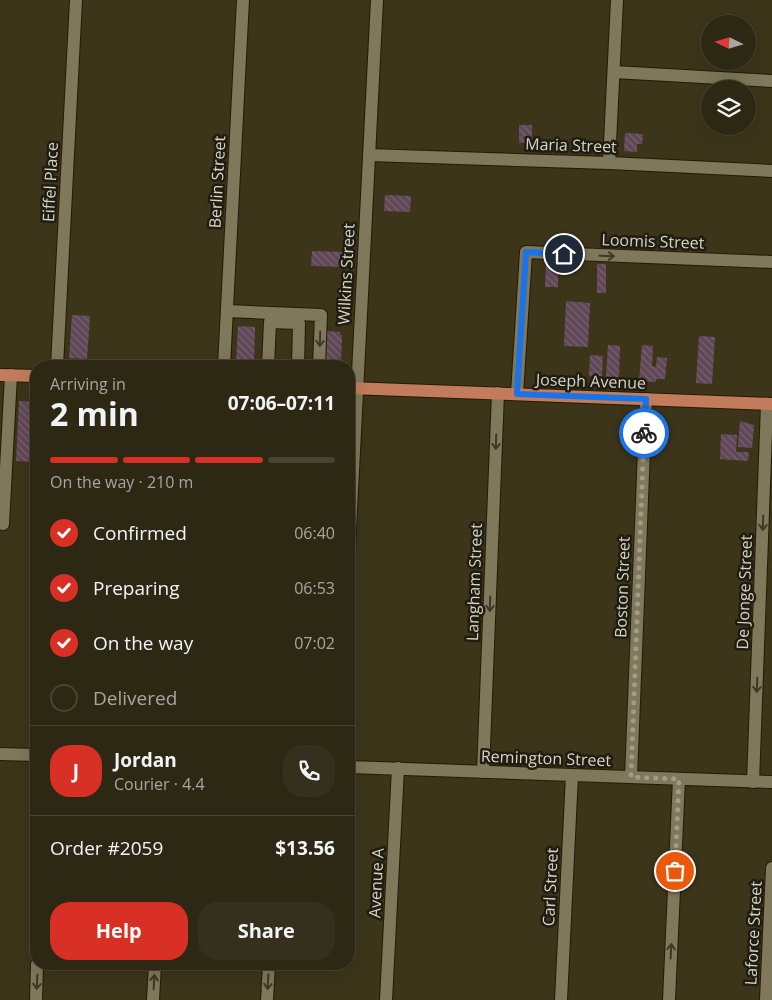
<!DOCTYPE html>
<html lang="en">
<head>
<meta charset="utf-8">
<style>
	:root { --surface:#2d2814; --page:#35301d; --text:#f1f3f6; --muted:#a7a6a0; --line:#484434; --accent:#d93025 }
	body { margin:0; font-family:"Open Sans",sans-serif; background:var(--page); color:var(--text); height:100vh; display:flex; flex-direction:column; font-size:19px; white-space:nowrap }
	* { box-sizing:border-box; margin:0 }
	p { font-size:16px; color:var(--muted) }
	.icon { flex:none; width:28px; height:28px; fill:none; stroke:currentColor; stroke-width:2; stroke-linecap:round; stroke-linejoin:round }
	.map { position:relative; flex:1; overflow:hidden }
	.sheet { position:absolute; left:30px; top:360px; width:325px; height:610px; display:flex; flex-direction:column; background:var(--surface); border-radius:20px; box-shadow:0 5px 20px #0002,0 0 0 1px var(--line) }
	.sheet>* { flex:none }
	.needle { width:32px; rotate:275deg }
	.buttons { position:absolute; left:701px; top:15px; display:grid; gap:10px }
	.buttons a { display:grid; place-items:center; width:55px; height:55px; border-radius:50%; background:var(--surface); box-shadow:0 5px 20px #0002,0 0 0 1px var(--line); font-size:25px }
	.pin { position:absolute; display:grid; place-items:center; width:42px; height:42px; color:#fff; margin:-21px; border:2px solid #fff; border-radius:50%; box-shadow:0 1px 5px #0007 }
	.courier { position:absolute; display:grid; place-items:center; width:50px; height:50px; margin:-25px; border:4px solid #1a73e8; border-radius:50%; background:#fff; color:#222; box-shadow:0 1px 6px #0007 }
	.head em { font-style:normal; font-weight:700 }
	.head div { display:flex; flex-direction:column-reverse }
	.head { display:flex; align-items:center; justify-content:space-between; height:85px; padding:0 20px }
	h1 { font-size:32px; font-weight:700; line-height:38px }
	.bar { display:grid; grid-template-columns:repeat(4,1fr); gap:8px 5px; align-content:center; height:60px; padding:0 20px }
	.bar i { height:6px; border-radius:4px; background:var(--line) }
	.bar .current { background:var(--accent) }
	.bar p { grid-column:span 4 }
	.line { display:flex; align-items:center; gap:12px; padding:0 20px; border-top:1px solid var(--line) }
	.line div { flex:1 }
	.round { display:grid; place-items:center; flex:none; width:52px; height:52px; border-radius:20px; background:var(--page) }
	ol { padding:0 20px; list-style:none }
	li { display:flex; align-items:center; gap:15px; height:55px }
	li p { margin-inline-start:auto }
	li .icon { padding:5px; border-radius:50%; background:var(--accent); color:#fff; stroke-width:4 }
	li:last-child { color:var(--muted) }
	li i { width:28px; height:28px; border:2px solid var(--line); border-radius:50% }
	.button { display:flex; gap:10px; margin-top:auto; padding:10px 20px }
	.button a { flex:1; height:58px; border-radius:20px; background:var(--accent); color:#fff; font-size:20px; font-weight:700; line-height:58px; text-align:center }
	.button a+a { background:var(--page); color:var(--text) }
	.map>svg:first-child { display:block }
</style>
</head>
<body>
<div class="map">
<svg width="772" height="1000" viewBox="0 0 772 1000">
	<defs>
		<pattern id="building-back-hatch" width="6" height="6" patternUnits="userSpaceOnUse" patternTransform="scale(1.25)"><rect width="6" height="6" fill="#614859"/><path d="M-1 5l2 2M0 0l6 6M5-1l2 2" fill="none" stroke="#77626f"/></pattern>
	</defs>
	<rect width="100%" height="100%" fill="#3c351a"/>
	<g fill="url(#building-back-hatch)">
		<rect x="519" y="125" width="13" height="18"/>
		<polygon points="625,133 643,134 642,144 637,144 637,152 624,151"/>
		<polygon points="385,195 411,196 410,212 384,211"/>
		<polygon points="312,251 344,252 344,267 311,266"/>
		<polygon points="546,264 558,264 558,287 545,287"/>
		<rect x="597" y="264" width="9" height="29"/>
		<polygon points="566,301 590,303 588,347 564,346"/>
		<polygon points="72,315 90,316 87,359 69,358"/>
		<polygon points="238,326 255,327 254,365 236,364"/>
		<polygon points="325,331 340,332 340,335 342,335 341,366 325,366"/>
		<polygon points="699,336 715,337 712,384 696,383"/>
		<polygon points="608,345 620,346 619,378 606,377"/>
		<polygon points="642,345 653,346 652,366 656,367 657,357 667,358 665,379 656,379 656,382 639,381"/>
		<polygon points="590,355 603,356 602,377 589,376"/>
		<polygon points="19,401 36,402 36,462 16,461"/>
		<polygon points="740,421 754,425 752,448 738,447"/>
		<polygon points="721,434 737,435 736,452 749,452 748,461 720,459"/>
	</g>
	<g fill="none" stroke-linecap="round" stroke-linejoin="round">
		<defs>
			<g id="minor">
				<polyline points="614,72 772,81"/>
				<polyline points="369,155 609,163 772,171"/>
				<polyline points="609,163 617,0"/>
				<polyline points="227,311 321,315 319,366"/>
				<polyline points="57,366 76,0"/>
				<polyline points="224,366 243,0"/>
				<polyline points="268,366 270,322 299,323 298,366"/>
				<polyline points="517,394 526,252 772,262"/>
				<polyline points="3,524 11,375"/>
				<polyline points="349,549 377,0"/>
				<polyline points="0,754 36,755"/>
				<polyline points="349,767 772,782"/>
				<polyline points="483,772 498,393"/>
				<polyline points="631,777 646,399"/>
				<polyline points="753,782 767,404"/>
				<polyline points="36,1000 37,964"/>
				<polyline points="153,1000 155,964"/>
				<polyline points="267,1000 269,964"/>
				<polyline points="386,1000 398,768"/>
				<polyline points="561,1000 572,775"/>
				<polyline points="669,1000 679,779"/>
				<polyline points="766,1000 772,868"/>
			</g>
			<g id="major">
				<polyline points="0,375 36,376"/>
				<polyline points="349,388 772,404"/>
			</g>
		</defs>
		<use href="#minor" stroke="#231c03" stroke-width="14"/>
		<use href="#major" stroke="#231c03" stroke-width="14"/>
		<use href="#minor" stroke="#80785b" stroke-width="12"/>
		<use href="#major" stroke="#c37c5b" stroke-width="12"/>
	</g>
	<defs><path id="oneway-shaft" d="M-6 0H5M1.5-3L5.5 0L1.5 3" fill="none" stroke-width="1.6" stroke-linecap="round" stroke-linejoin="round" transform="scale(1.25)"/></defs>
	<g stroke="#3d3827">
		<use href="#oneway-shaft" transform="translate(607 256) rotate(2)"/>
		<use href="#oneway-shaft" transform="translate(320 339) rotate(92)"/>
		<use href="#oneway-shaft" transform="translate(496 442) rotate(92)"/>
		<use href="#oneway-shaft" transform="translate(763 523) rotate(92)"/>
		<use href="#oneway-shaft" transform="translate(490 604) rotate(92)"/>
		<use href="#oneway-shaft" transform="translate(757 685) rotate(92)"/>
		<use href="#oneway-shaft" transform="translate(671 951) rotate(-87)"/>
		<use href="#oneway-shaft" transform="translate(37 982) rotate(93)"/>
		<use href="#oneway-shaft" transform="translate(154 982) rotate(-87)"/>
		<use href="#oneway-shaft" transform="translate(268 982) rotate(93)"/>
	</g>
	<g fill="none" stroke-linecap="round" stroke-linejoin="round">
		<polyline stroke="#a19c89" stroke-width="5" stroke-dasharray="0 9" points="644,433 631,777 679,779 675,871"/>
		<polyline stroke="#1a73e8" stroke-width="6" points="564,254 526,252 517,394 646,399 644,433"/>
	</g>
	<g text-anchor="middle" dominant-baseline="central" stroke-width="5" stroke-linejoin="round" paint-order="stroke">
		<g font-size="16" fill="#d8d4c5" stroke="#201c11">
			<text transform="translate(571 145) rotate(2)">Maria Street</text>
			<text transform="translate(50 182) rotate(-87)">Eiffel Place</text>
			<text transform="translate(217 182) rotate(-87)">Berlin Street</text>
			<text transform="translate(653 241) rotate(2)">Loomis Street</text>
			<text transform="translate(346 274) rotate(-87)">Wilkins Street</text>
			<text transform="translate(591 381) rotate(2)">Joseph Avenue</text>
			<text transform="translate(474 582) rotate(-88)">Langham Street</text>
			<text transform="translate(622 587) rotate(-88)">Boston Street</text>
			<text transform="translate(744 592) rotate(-88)">De Jonge Street</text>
			<text transform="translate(546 758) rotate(2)">Remington Street</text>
			<text transform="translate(376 883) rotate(-87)">Avenue A</text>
			<text transform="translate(550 887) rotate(-87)">Carl Street</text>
			<text transform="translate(753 933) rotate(-87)">Laforce Street</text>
		</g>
	</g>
</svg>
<div class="buttons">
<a><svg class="needle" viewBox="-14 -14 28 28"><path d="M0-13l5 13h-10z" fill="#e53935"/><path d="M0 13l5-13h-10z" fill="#a7a6a0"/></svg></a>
<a><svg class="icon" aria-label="layers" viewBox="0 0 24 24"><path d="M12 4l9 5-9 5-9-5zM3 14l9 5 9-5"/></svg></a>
</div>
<div class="pin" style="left:675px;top:871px;background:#ea580c"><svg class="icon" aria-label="bag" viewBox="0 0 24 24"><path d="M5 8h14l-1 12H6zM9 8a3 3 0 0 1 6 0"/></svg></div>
<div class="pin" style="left:564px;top:254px;background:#1f2937"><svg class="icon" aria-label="home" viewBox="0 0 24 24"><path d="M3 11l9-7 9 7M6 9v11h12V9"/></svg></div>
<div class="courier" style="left:644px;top:433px"><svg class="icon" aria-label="bike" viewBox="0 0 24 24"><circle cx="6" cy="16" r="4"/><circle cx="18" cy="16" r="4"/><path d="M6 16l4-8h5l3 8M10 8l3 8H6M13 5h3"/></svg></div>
<section class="sheet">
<div class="head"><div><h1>2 min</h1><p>Arriving in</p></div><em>07:06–07:11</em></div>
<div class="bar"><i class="current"></i><i class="current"></i><i class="current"></i><i></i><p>On the way · 210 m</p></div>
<ol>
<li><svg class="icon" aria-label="check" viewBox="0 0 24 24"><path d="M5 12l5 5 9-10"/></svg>Confirmed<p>06:40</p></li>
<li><svg class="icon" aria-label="check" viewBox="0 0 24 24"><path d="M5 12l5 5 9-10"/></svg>Preparing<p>06:53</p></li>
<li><svg class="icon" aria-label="check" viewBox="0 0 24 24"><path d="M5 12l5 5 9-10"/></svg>On the way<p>07:02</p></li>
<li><i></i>Delivered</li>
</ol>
<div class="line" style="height:90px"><b class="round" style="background:var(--accent);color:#fff">J</b><div><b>Jordan</b><p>Courier · 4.4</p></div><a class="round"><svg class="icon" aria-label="phone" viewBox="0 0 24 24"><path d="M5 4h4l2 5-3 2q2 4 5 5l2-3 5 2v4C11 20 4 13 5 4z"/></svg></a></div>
<div class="line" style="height:65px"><div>Order #2059</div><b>$13.56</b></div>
<div class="button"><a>Help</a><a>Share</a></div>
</section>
</div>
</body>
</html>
